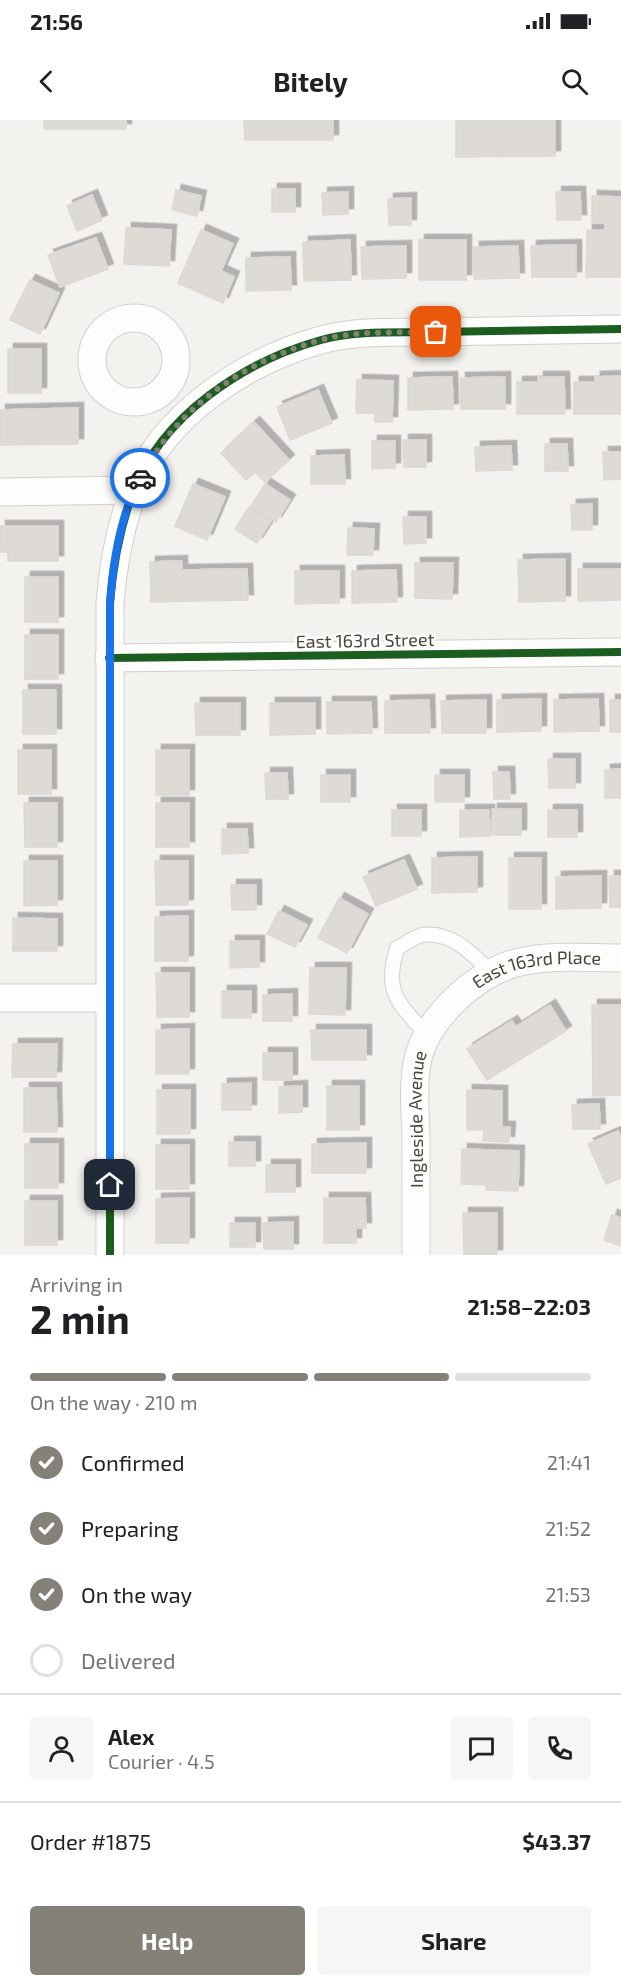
<!DOCTYPE html>
<html lang="en">
<head>
<meta charset="utf-8">
<style>
	:root { --surface:#fff; --page:#f6f6f6; --text:#202124; --muted:#757577; --line:#e0e0e0; --accent:#868178 }
	body { margin:0; font-family:"Exo 2",sans-serif; background:var(--page); color:var(--text); height:100vh; display:flex; flex-direction:column; font-size:22px; white-space:nowrap }
	* { box-sizing:border-box; margin:0 }
	p { font-size:20px; color:var(--muted) }
	.icon { flex:none; width:33px; height:33px; fill:none; stroke:currentColor; stroke-width:2; stroke-linecap:round; stroke-linejoin:round }
	.map { position:relative; height:1135px; overflow:hidden }
	.drawer { display:flex; flex-direction:column; background:var(--surface); flex:1 }
	.drawer>* { flex:none }
	.pin { position:absolute; display:grid; place-items:center; width:51px; height:51px; color:#fff; margin:-26px; border-radius:12px; box-shadow:0 3px 9px #0006 }
	.courier { position:absolute; display:grid; place-items:center; width:60px; height:60px; margin:-30px; border:4px solid #1a73e8; border-radius:50%; background:#fff; color:#222; box-shadow:0 2px 8px #0007 }
	.head em { font-style:normal; font-weight:700 }
	.head div { display:flex; flex-direction:column-reverse }
	.head { display:flex; align-items:center; justify-content:space-between; height:102px; padding:0 30px }
	h1 { font-size:39px; font-weight:700; line-height:45px }
	.bar { display:grid; grid-template-columns:repeat(4,1fr); gap:9px 6px; align-content:center; height:72px; padding:0 30px }
	.bar i { height:8px; border-radius:4px; background:var(--line) }
	.bar .current { background:var(--accent) }
	.bar p { grid-column:span 4 }
	.line { display:flex; align-items:center; gap:15px; padding:0 30px; border-top:2px solid var(--line) }
	.line div { flex:1 }
	.round { display:grid; place-items:center; flex:none; width:63px; height:63px; border-radius:6px; background:var(--page) }
	ol { padding:0 30px; list-style:none }
	li { display:flex; align-items:center; gap:18px; height:66px }
	li p { margin-inline-start:auto }
	li .icon { padding:6px; border-radius:50%; background:var(--accent); color:#fff; stroke-width:4 }
	li:last-child { color:var(--muted) }
	li i { width:33px; height:33px; border:3px solid var(--line); border-radius:50% }
	.primary-button { display:flex; gap:12px; margin-top:auto; padding:12px 30px }
	.primary-button a { flex:1; height:69px; border-radius:6px; background:var(--accent); color:#fff; font-size:24px; font-weight:700; line-height:69px; text-align:center }
	.primary-button a+a { background:var(--page); color:var(--text) }
	.status { display:flex; justify-content:space-between; align-items:center; height:42px; padding:0 30px; background:var(--surface); direction:ltr }
	.status svg { height:16px; fill:currentColor }
	header { display:flex; justify-content:space-between; align-items:center; height:78px; padding:0 30px; background:var(--surface); font-size:27px; font-weight:700 }
	.map>svg:first-child { display:block }
</style>
</head>
<body>
<div class="status"><b>21:56</b><svg viewBox="0 0 49 12"><path d="M0 12V9h3v3zM5 12V6h3v6zM10 12V3h3v9zM15 12V0h3v12zM26 1h20v11H26zM47 4h2v5h-2z"/></svg></div>
<header><svg class="icon" aria-label="back" viewBox="0 0 24 24"><path d="M15 5l-7 7 7 7"/></svg>Bitely<svg class="icon" aria-label="search" viewBox="0 0 24 24"><circle cx="10" cy="10" r="6"/><path d="M15 15l6 6"/></svg></header>
<div class="map">
<svg width="621" height="1135" viewBox="0 0 621 1135">
	<defs>
		<filter id="shadow"><feDropShadow dx="5.5" dy="-5.5" stdDeviation="0" flood-color="#0004"/></filter>
	</defs>
	<rect width="100%" height="100%" fill="#f4f2ee"/>
	<g fill="#dedbd6" stroke="#dcd9d4" stroke-width="1.5" filter="url(#shadow)">
		<rect x="44" y="0" width="82" height="9"/>
		<polygon points="244,0 333,0 333,20 245,20"/>
		<polygon points="456,0 555,0 555,36 456,37"/>
		<rect x="272" y="69" width="23" height="23"/>
		<polygon points="176,70 201,76 197,96 172,90"/>
		<polygon points="348,72 348,94 323,95 322,73"/>
		<polygon points="556,72 580,72 581,100 557,100"/>
		<polygon points="92,75 102,100 77,111 67,86"/>
		<polygon points="592,76 620,77 621,157 586,157 587,110 605,110 605,103 592,103"/>
		<polygon points="411,78 411,105 389,105 388,79"/>
		<polygon points="126,108 171,110 169,146 124,144"/>
		<polygon points="201,110 233,124 221,151 234,157 223,183 178,163"/>
		<polygon points="96,118 108,149 60,167 48,135"/>
		<polygon points="350,120 351,160 304,161 303,122"/>
		<rect x="419" y="120" width="47" height="40"/>
		<polygon points="576,125 576,157 532,157 531,126"/>
		<polygon points="406,126 406,158 362,159 361,127"/>
		<polygon points="518,126 519,158 474,159 474,127"/>
		<polygon points="290,137 291,170 246,171 246,138"/>
		<polygon points="30,160 59,173 40,214 10,200"/>
		<rect x="8" y="229" width="33" height="44"/>
		<polygon points="621,256 621,294 574,294 574,262 595,262 595,257"/>
		<polygon points="452,257 453,289 408,290 408,258"/>
		<polygon points="505,257 505,289 461,289 460,258"/>
		<polygon points="538,257 564,257 565,294 517,294 517,262 538,262"/>
		<polygon points="357,260 393,261 392,302 375,302 375,293 356,293"/>
		<polygon points="318,270 332,303 290,320 277,287"/>
		<polygon points="78,288 78,324 0,325 0,290"/>
		<polygon points="254,302 289,340 265,362 255,352 246,360 221,333"/>
		<polygon points="403,320 426,320 426,347 404,347"/>
		<polygon points="372,321 395,321 395,348 372,349"/>
		<polygon points="545,324 567,324 568,351 545,351"/>
		<polygon points="511,326 512,350 476,351 475,327"/>
		<polygon points="603,332 621,332 621,359 604,360"/>
		<polygon points="344,335 345,364 311,364 311,336"/>
		<polygon points="193,364 225,377 207,420 175,406"/>
		<polygon points="265,364 290,380 276,402 251,386"/>
		<polygon points="592,384 592,410 572,410 571,385"/>
		<polygon points="249,387 271,401 257,423 235,409"/>
		<polygon points="403,397 426,397 426,423 404,424"/>
		<polygon points="0,406 58,406 58,441 8,441 8,432 0,432"/>
		<polygon points="348,408 374,409 373,435 347,435"/>
		<polygon points="565,439 565,481 519,482 518,440"/>
		<polygon points="182,441 182,450 247,449 248,480 151,482 150,442"/>
		<polygon points="415,443 453,443 452,479 415,478"/>
		<polygon points="578,449 621,449 621,480 578,481"/>
		<polygon points="396,450 397,482 352,483 352,451"/>
		<polygon points="295,451 339,451 339,483 295,484"/>
		<rect x="25" y="457" width="33" height="45"/>
		<rect x="25" y="515" width="33" height="44"/>
		<rect x="23" y="570" width="33" height="44"/>
		<polygon points="541,579 541,611 497,612 497,580"/>
		<polygon points="598,579 599,611 554,612 554,580"/>
		<polygon points="429,580 430,613 385,613 385,581"/>
		<polygon points="486,580 486,613 442,613 441,581"/>
		<rect x="610" y="580" width="11" height="32"/>
		<polygon points="327,582 371,582 372,613 327,614"/>
		<polygon points="195,583 240,583 240,615 196,615"/>
		<polygon points="270,583 315,583 315,614 270,615"/>
		<rect x="18" y="630" width="33" height="44"/>
		<rect x="156" y="630" width="33" height="45"/>
		<polygon points="548,639 575,639 575,668 549,668"/>
		<polygon points="621,649 621,678 605,678 605,650"/>
		<polygon points="493,652 509,652 510,679 494,679"/>
		<polygon points="265,653 287,653 288,679 266,679"/>
		<rect x="321" y="655" width="29" height="27"/>
		<rect x="435" y="655" width="29" height="27"/>
		<polygon points="24,683 57,683 57,727 25,727"/>
		<rect x="156" y="683" width="33" height="44"/>
		<rect x="492" y="689" width="29" height="26"/>
		<rect x="392" y="690" width="29" height="26"/>
		<polygon points="460,690 489,690 490,716 460,717"/>
		<rect x="548" y="690" width="29" height="27"/>
		<polygon points="222,709 247,709 248,733 222,734"/>
		<polygon points="477,737 477,772 432,773 432,738"/>
		<rect x="509" y="738" width="32" height="51"/>
		<polygon points="404,740 417,769 376,786 363,757"/>
		<polygon points="24,741 57,741 57,785 24,786"/>
		<polygon points="155,741 188,741 188,785 156,785"/>
		<polygon points="601,756 601,788 556,789 556,757"/>
		<polygon points="609,756 621,756 621,787 610,787"/>
		<polygon points="231,765 256,765 256,790 232,790"/>
		<polygon points="339,778 368,794 347,833 318,818"/>
		<polygon points="279,791 307,805 295,827 267,814"/>
		<polygon points="188,796 188,841 155,841 155,797"/>
		<polygon points="13,798 57,799 57,831 13,831"/>
		<polygon points="230,821 259,821 259,847 230,848"/>
		<polygon points="310,848 346,848 345,895 309,894"/>
		<polygon points="156,853 189,853 189,897 157,897"/>
		<rect x="222" y="871" width="29" height="27"/>
		<polygon points="292,874 292,901 263,901 263,875"/>
		<polygon points="550,885 566,911 487,960 467,929 512,901 516,907"/>
		<polygon points="592,885 621,885 621,975 593,976"/>
		<polygon points="189,909 189,954 156,954 156,910"/>
		<polygon points="311,910 366,910 366,940 312,940"/>
		<polygon points="13,924 57,924 56,957 12,957"/>
		<rect x="263" y="933" width="29" height="27"/>
		<polygon points="251,963 251,990 222,990 222,964"/>
		<polygon points="302,966 302,992 279,993 279,967"/>
		<rect x="327" y="966" width="32" height="44"/>
		<polygon points="24,968 56,968 57,1012 24,1012"/>
		<rect x="157" y="970" width="33" height="44"/>
		<polygon points="467,970 502,971 502,1007 510,1007 509,1022 483,1021 484,1010 467,1010"/>
		<polygon points="599,984 600,1009 573,1009 572,985"/>
		<polygon points="618,1011 621,1017 621,1058 606,1064 588,1024"/>
		<rect x="229" y="1022" width="26" height="24"/>
		<polygon points="366,1023 366,1053 312,1053 312,1024"/>
		<rect x="25" y="1024" width="33" height="44"/>
		<rect x="156" y="1025" width="33" height="44"/>
		<polygon points="462,1029 519,1031 518,1071 486,1070 486,1065 461,1064"/>
		<rect x="266" y="1045" width="29" height="27"/>
		<polygon points="189,1078 189,1123 156,1123 156,1079"/>
		<polygon points="324,1078 365,1078 366,1108 356,1108 356,1123 324,1123"/>
		<rect x="25" y="1081" width="32" height="44"/>
		<polygon points="463,1093 497,1093 497,1135 464,1135"/>
		<polygon points="612,1095 621,1098 621,1126 604,1120"/>
		<polygon points="293,1102 293,1129 264,1129 263,1103"/>
		<rect x="230" y="1103" width="25" height="24"/>
	</g>
	<g fill="none" stroke-linecap="round" stroke-linejoin="round">
		<defs>
			<path id="lane" d="M428,916C399,883 383,874 397,828C405,824 414,817 422,815C452,811 472,834 491,852"/>
			<g id="street">
				<circle cx="134" cy="240" r="42"/>
				<polyline points="0,372 134,370"/>
				<polyline points="109,538 621,532"/>
				<polyline points="0,878 109,878"/>
				<path d="M110,1135V483C113,445 120,408 133,372C162,295 245,241 321,220C357,210 398,213 435,212C497,211 559,210 621,209"/>
				<path id="s1" d="M416,1135C416,1095 416,1056 416,1016C415,992 413,967 417,943C425,900 475,853 516,843C549,834 587,838 621,838"/>
			</g>
		</defs>
		<use href="#lane" stroke="#d2d0cb" stroke-width="16"/>
		<use href="#street" stroke="#d2d0cb" stroke-width="29"/>
		<use href="#lane" stroke="#fdfdfc" stroke-width="14"/>
		<use href="#street" stroke="#fdfdfc" stroke-width="27"/>
		<defs>
			<g id="cycleway">
				<polyline points="109,538 621,532"/>
				<path d="M110,1135V483C113,445 120,408 133,372C162,295 245,241 321,220C357,210 398,213 435,212C497,211 559,210 621,209"/>
			</g>
		</defs>
		<use href="#cycleway" stroke="#fff" stroke-width="11"/>
		<use href="#cycleway" stroke="#1b5e20" stroke-width="8"/>
	</g>
	<g fill="none" stroke-linecap="round" stroke-linejoin="round">
		<path stroke="#868178" stroke-width="6" stroke-dasharray="0 10.8" d="M140,358C178,287 244,241 321,220C358,210 398,213 436,212"/>
		<path stroke="#1a73e8" stroke-width="8" d="M110,1065V483C113,441 120,396 140,358"/>
	</g>
	<g text-anchor="middle" dominant-baseline="central" stroke-width="4.5" stroke-linejoin="round" paint-order="stroke">
		<g font-size="18" fill="#4b4439" stroke="#fff">
			<text transform="translate(365 520) rotate(-1)">East 163rd Street</text>
			<text stroke="none"><textPath href="#s1" startOffset="358">East 163rd Place</textPath></text>
			<text stroke="none"><textPath href="#s1" startOffset="136">Ingleside Avenue</textPath></text>
		</g>
	</g>
</svg>
<div class="pin" style="left:436px;top:212px;background:#ea580c"><svg class="icon" aria-label="bag" viewBox="0 0 24 24"><path d="M5 8h14l-1 12H6zM9 8a3 3 0 0 1 6 0"/></svg></div>
<div class="pin" style="left:110px;top:1065px;background:#1f2937"><svg class="icon" aria-label="home" viewBox="0 0 24 24"><path d="M3 11l9-7 9 7M6 9v11h12V9"/></svg></div>
<div class="courier" style="left:140px;top:358px"><svg class="icon" aria-label="car" viewBox="0 0 24 24"><path d="M5 17H2v-5l4-1 3-4h7l3 4 3 1v5h-3M9 17h6M6 11h13"/><circle cx="7" cy="17" r="2"/><circle cx="17" cy="17" r="2"/></svg></div>
</div>
<section class="drawer">
<div class="head"><div><h1>2 min</h1><p>Arriving in</p></div><em>21:58–22:03</em></div>
<div class="bar"><i class="current"></i><i class="current"></i><i class="current"></i><i></i><p>On the way · 210 m</p></div>
<ol>
<li><svg class="icon" aria-label="check" viewBox="0 0 24 24"><path d="M5 12l5 5 9-10"/></svg>Confirmed<p>21:41</p></li>
<li><svg class="icon" aria-label="check" viewBox="0 0 24 24"><path d="M5 12l5 5 9-10"/></svg>Preparing<p>21:52</p></li>
<li><svg class="icon" aria-label="check" viewBox="0 0 24 24"><path d="M5 12l5 5 9-10"/></svg>On the way<p>21:53</p></li>
<li><i></i>Delivered</li>
</ol>
<div class="line" style="height:108px"><a class="round"><svg class="icon" aria-label="person" viewBox="0 0 24 24"><circle cx="12" cy="8" r="4"/><path d="M4 21q1-7 8-7t8 7"/></svg></a><div><b>Alex</b><p>Courier · 4.5</p></div><a class="round"><svg class="icon" aria-label="chat" viewBox="0 0 24 24"><path d="M4 5h16v11H9l-5 4z"/></svg></a><a class="round"><svg class="icon" aria-label="phone" viewBox="0 0 24 24"><path d="M5 4h4l2 5-3 2q2 4 5 5l2-3 5 2v4C11 20 4 13 5 4z"/></svg></a></div>
<div class="line" style="height:78px"><div>Order #1875</div><b>$43.37</b></div>
<div class="primary-button"><a>Help</a><a>Share</a></div>
</section>
</body>
</html>
